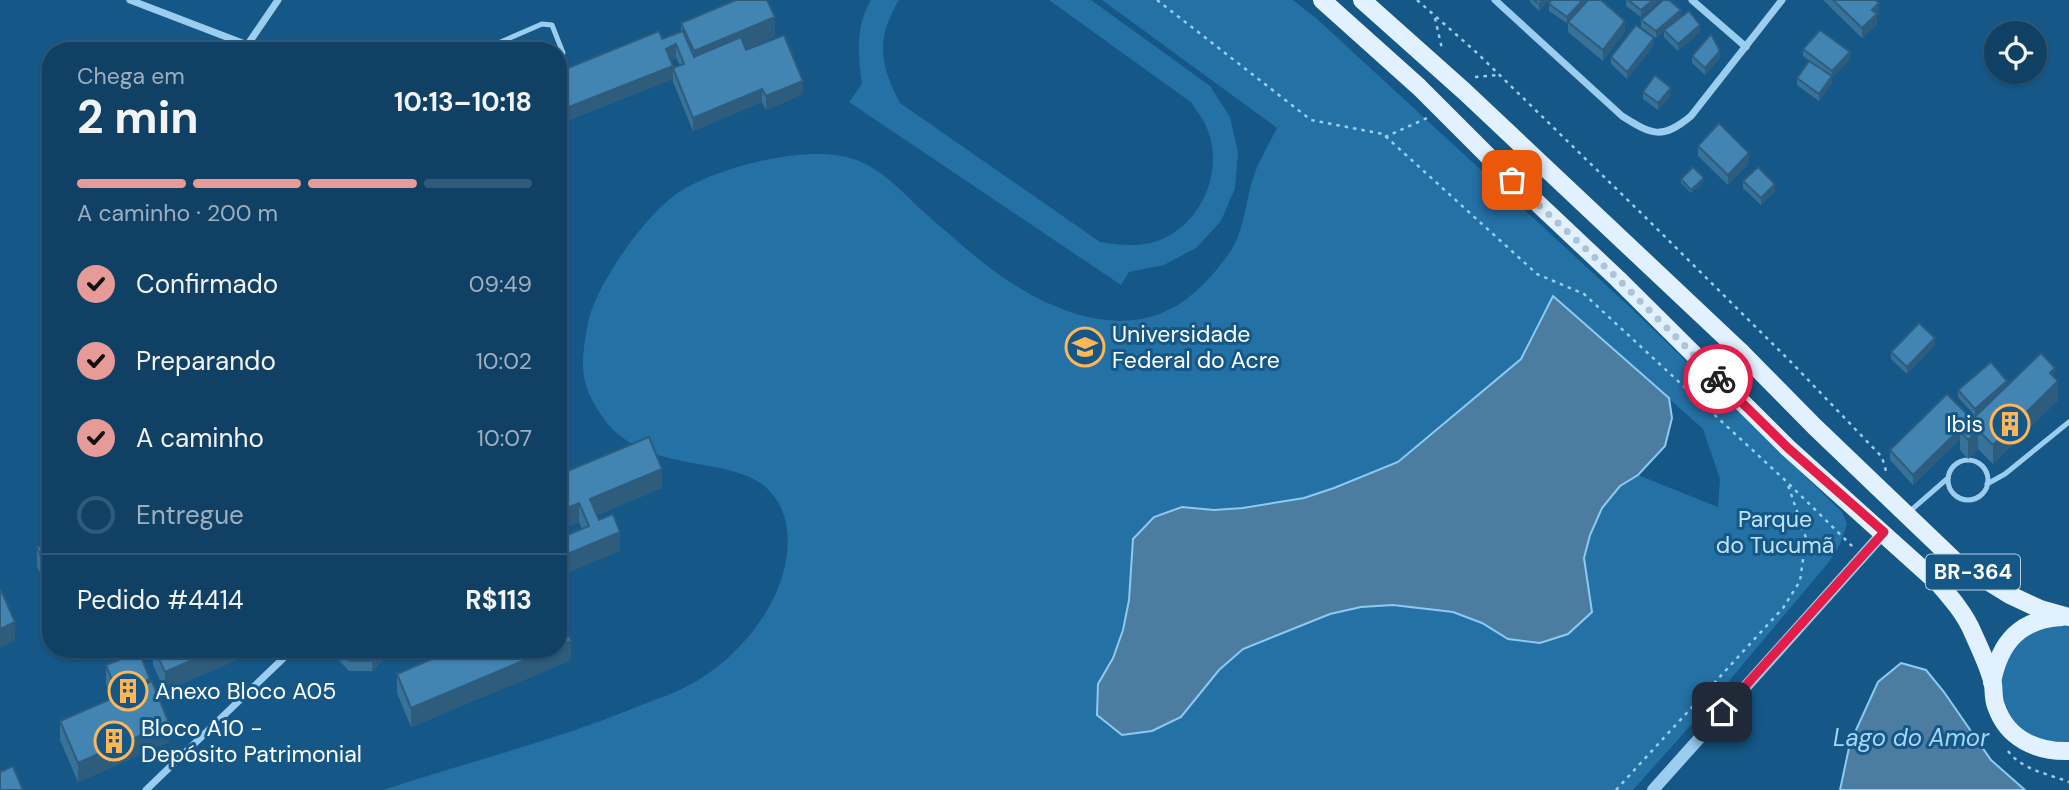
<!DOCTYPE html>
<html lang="pt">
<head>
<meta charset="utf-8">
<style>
	:root { --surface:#104165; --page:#1e4c6e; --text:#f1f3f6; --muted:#9cafbf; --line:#305a79; --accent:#e69b98 }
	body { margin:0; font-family:"DM Sans",sans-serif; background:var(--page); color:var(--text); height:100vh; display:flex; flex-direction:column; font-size:26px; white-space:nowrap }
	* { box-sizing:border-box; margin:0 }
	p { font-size:23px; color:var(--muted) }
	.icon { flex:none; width:38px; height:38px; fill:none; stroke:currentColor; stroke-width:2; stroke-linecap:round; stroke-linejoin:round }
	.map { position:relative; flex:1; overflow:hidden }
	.details { position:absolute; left:42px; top:42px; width:525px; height:616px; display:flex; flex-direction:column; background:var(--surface); border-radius:28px; box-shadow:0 2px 5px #0004,0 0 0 2px var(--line) }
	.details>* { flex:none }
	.fabs { position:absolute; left:1984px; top:21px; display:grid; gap:14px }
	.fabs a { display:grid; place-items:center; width:63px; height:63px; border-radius:50%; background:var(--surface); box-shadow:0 2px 5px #0004,0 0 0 2px var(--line); font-size:35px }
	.pin { position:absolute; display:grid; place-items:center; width:60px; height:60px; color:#fff; margin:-30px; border-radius:14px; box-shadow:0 4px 10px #0006 }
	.courier { position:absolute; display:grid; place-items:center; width:70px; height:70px; margin:-35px; border:5px solid #e11d48; border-radius:50%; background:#fff; color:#222; box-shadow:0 2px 9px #0007 }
	.overview em { font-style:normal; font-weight:700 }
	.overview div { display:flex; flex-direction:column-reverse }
	.overview { display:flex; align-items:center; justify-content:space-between; height:119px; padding:0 35px }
	h1 { font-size:46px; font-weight:700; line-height:52px }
	.bar { display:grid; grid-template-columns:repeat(4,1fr); gap:10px 7px; align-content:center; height:84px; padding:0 35px }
	.bar i { height:9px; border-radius:5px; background:var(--line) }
	.bar .active { background:var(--accent) }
	.bar p { grid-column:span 4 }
	.line { display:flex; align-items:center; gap:18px; padding:0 35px; border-top:2px solid var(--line) }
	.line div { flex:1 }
	ol { padding:0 35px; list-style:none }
	li { display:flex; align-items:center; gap:21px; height:77px }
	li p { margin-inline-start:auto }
	li .icon { padding:7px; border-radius:50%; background:var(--accent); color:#111; stroke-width:4 }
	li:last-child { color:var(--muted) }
	li i { width:38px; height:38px; border:4px solid var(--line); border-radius:50% }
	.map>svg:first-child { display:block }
</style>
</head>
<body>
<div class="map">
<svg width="2069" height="790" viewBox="0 0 2069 790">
	<rect width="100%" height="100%" fill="#155787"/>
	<g fill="#2471a5" fill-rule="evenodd">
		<path d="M871,0H899C876,39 879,63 900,103L1100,242C1119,245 1136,247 1154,242C1201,228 1226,170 1206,126C1203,118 1196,111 1192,103L1049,0H1091L1210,86L1230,117L1238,152L1235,188L1221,221L1196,248L1164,265L1129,272L1121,285L849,102L862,84C858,55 855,26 871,0Z"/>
		<path d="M1102,0H1293L1316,18L1632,309L1842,512L1847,524L1840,544L1829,562L1707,707L1633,790H383C465,763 549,742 629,710C653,700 681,692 703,677C741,652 776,610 785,565C790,541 789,516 774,496C739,449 645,481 601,415C578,381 581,362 588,323C596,284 646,214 679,192C718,167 815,141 859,161C882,171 898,187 915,204C930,218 947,232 962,245C1012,290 1095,342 1164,312C1191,301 1213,276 1230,252C1243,233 1245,207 1251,185C1256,165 1268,146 1277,128ZM1554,296L1703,429L1720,479L1718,507L1638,475L1620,486L1602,508L1590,535L1584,558L1592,612L1568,634L1540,643L1508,639L1482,623L1453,612L1393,605L1361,607L1330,614L1243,649L1219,670L1181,717L1098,684C1129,631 1129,599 1133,539L1182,507L1214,510L1243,508L1304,498L1334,488L1398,462L1521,359Z"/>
		<path d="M2060,624L2069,626V742C2056,742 2044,742 2032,736C1995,716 1990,661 2024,636C2035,628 2047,626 2060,624Z"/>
	</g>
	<g fill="#4c7da0" stroke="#8ccaf2" stroke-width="2">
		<polygon points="1553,296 1669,398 1672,418 1665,446 1638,475 1620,486 1602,508 1590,535 1584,558 1592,612 1568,634 1540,643 1508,639 1482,623 1453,612 1393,605 1361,607 1330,614 1243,649 1219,670 1181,717 1152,731 1122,735 1097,715 1098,684 1113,658 1123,630 1129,600 1133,539 1154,517 1182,507 1214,510 1243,508 1304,498 1334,488 1398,462 1521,359"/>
		<polygon points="1901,663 1926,670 1944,692 1991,760 2025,790 1840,790 1850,743 1878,682"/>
	</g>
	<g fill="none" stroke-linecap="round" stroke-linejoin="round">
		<g stroke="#9acdee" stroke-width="2.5" stroke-dasharray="3.5 5" stroke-linecap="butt">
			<polyline points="1157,0 1311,120 1383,134 1537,274 1584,294 1787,482 1853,547"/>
			<polyline points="1417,0 1476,52 1638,210 1791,362 1882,457 1886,471"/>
			<polyline points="1435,18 1442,49"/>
			<polyline points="1475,77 1499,75"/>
			<polyline points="1385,137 1427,118"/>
			<path d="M2008,751C2022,770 2049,774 2069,782"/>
			<polyline points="1616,790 1783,608 1800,581 1806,538 1788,485"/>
		</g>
		<g stroke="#9acdee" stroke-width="5">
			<polyline points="480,51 542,24 552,25 563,53 558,61"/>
			<circle cx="1968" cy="480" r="20"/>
			<polyline points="1987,484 2005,474 2069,422"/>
			<polyline points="1909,512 1948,478"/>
		</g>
		<g stroke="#9acdee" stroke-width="7">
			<polyline points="130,0 263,51"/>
			<path d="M1495,0L1622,116C1652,135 1662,140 1691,116L1782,0"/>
			<polyline points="1692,0 1746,47"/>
			<polyline points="248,44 278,0"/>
			<polyline points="146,790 293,649"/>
		</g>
		<polyline stroke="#9acdee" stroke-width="12" points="1653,790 1884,532"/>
		<g stroke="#e2f1ff" stroke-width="18">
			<path d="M1322,0L1419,87L1495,163L1618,279L1788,448L1939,584C1952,599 1965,614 1973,633C1980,649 1989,667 1993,684C1994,691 1993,699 1996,706C2007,739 2037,752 2069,751"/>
			<polyline points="1362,0 1464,91 1741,352 1815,427 1955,561 2010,595 2040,609 2069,617"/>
			<polyline points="1716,377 1722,361 1741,352"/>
			<path d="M1992,682C2000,642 2020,619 2062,617"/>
		</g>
	</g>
	<g fill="#397299" fill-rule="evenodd">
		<polygon points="1530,0 1549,0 1539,11 1530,2"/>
		<polygon points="1586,0 1586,2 1625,31 1603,61 1568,32 1568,24 1549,11 1549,4"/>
		<polygon points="1626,0 1660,0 1641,17 1626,6"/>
		<polygon points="1823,0 1876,0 1879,13 1877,15 1877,24 1862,38"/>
		<polygon points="1681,17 1700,32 1678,51 1664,37 1664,31 1656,38 1641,27 1641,20"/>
		<path d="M681,23L775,36L745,49L746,50L803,94L766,110L762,102L693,131L673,82V79L569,120L558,93V72L662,39L681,31ZM676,58L680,65L673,68L671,60Z"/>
		<polygon points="1654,45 1627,79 1611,64 1611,57"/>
		<polygon points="1803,49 1850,59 1832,78 1832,83 1819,101 1797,85 1797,78 1812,63 1803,56"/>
		<polygon points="1692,56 1720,58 1705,75 1692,63"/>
		<polygon points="1643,92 1671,95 1658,110 1643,99"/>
		<polygon points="1698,146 1749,163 1728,185 1698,156"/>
		<polygon points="1681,179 1704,181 1691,193 1681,183"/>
		<polygon points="1743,181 1775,191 1761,205 1743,188"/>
		<polygon points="1935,345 1907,374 1891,359 1891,352"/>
		<polygon points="2055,378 2058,400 1993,464 1978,449 1968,459 1960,450 1960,439 1913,485 1890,460 1890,450 1971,421 1985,407 1975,416 1958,397 1958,390 2007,386"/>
		<polygon points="51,426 51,471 42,448 42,429"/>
		<polygon points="558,475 662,488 597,515 599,520 620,551 582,529"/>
		<polygon points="51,541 51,599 37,566 37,547"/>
		<polygon points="153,649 261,649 165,691 153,665"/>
		<polygon points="334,649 390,649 390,653 372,671 349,671 334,655"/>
		<polygon points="571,660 411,727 397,693 397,674"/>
		<polygon points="106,665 150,682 169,742 78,782 60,740 60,721 111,698 106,684"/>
	</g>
	<g fill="#2e5c7d">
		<polygon points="1543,0 1549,0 1539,11 1539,4"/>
		<polygon points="1583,0 1586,0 1586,3 1567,24 1567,17"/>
		<polygon points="1653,0 1660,0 1641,17 1641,10"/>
		<polygon points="1879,3 1879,13 1877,15 1877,24 1862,38 1862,28 1872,10"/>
		<polygon points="1681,10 1681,17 1656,38 1656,31"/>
		<polygon points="775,17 775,36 694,70 694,51"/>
		<polygon points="1625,21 1625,31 1603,61 1603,50"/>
		<polygon points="1700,25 1700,32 1678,51 1678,44"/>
		<polygon points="1654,38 1654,45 1627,79 1627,72"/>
		<polygon points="676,44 676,58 666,62 666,49"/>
		<polygon points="1720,51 1720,58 1705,75 1705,68"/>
		<polygon points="1850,52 1850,59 1832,78 1832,71"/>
		<polygon points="673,66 673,79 569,120 569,107"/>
		<polygon points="1832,76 1832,83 1819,101 1819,94"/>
		<polygon points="803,81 803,94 766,110 766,96"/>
		<polygon points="1671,88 1671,95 1658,110 1658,103"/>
		<polygon points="762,89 762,102 693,131 693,118"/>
		<polygon points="1749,153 1749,163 1728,185 1728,175"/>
		<polygon points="1704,178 1704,181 1691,193 1691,190"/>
		<polygon points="1775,184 1775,191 1761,205 1761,198"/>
		<polygon points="1935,338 1935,345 1907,374 1907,367"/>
		<polygon points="2055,368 2055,384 2058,381 2058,400 1993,464 1993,445"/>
		<polygon points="2007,381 2007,388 1975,416 1975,409"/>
		<polygon points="1971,418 1971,429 1960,431 1960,439 1913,485 1913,475"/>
		<polygon points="1978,430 1978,449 1968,459 1968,440"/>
		<polygon points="662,469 662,488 590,518 590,499"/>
		<polygon points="579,503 579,522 558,531 558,512"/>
		<polygon points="620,532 620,551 558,577 558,558"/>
		<polygon points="15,622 15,641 0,648 0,629"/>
		<polygon points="571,641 571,660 411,727 411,708 551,649 558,649 558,646"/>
		<polygon points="218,649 261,649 165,691 165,672"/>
		<polygon points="384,649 390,649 390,653 372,671 372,661"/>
		<polygon points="150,679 150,698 117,712 117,693"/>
		<polygon points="169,723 169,742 78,782 78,763"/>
	</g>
	<g fill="#4284b2" stroke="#2e5c7d" stroke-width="2">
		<polygon points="736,0 767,0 775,17 694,51 681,23"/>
		<polygon points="1534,0 1543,0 1539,4"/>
		<polygon points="1551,0 1583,0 1567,17 1549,4"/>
		<polygon points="1588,0 1601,0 1625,21 1603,50 1568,22"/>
		<polygon points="1628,0 1653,0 1641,10"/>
		<polygon points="1663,0 1669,0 1681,10 1656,31 1641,20"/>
		<polygon points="1833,0 1876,0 1879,3 1872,10 1877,14 1862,28"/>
		<polygon points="1689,11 1700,25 1678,44 1664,30"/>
		<polygon points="1636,25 1654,38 1627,72 1611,57"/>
		<polygon points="1820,30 1850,52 1832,71 1803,49"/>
		<polygon points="659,31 662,39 683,31 694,57 741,37 746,50 784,35 803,81 766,96 762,89 693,118 673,68 684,64 676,44 666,49 673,66 569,107 558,80 558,72"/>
		<polygon points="1711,34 1720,51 1705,68 1692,56"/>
		<polygon points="1809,61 1832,76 1819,94 1797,78"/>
		<polygon points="1655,75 1671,88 1658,103 1643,92"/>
		<polygon points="1719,123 1749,153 1728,175 1698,146"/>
		<polygon points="1693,167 1704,178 1691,190 1681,179"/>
		<polygon points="1758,167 1775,184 1761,198 1743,181"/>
		<polygon points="1919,323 1935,338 1907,367 1891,352"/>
		<polygon points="2041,353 2055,368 2050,373 2058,381 1993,445 1978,430 1968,440 1960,431"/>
		<polygon points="1991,362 2007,381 1975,409 1958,390"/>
		<polygon points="1947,394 1971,418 1913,475 1890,450"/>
		<polygon points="51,426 51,452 42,429"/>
		<polygon points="649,437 662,469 590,499 599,520 613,514 620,532 558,558 558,539 589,526 579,503 558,512 558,475"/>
		<polygon points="51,541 51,580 37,547"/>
		<polygon points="0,590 1,590 15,622 0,629"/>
		<polygon points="558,611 571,641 558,646"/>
		<polygon points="154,649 218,649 165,672"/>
		<polygon points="338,649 384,649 372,661 349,661"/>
		<polygon points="455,649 551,649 411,708 397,674"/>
		<polygon points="139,652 150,679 117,693 106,665"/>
		<polygon points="152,681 169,723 78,763 60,721"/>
		<polygon points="13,766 23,790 0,790 0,772"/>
	</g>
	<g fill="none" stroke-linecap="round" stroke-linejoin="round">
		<polyline stroke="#adc4d5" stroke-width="7" stroke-dasharray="0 12.6" points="1512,180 1618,279 1718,379"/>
		<polyline stroke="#e11d48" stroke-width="9" points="1718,379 1788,448 1884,532 1722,712"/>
	</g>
	<defs>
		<symbol id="university-ring" viewBox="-11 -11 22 22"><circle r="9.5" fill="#155787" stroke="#ffb658" stroke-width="1.5"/><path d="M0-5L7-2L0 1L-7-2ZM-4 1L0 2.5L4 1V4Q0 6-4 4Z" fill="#ffb658"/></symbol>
		<symbol id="building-ring" viewBox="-11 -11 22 22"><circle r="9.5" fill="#155787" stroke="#ffb658" stroke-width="1.5"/><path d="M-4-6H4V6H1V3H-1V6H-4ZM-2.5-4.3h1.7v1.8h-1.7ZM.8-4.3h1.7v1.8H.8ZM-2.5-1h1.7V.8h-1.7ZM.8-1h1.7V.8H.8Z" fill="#ffb658"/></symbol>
	</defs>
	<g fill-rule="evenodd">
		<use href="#university-ring" x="1063" y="325" width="44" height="44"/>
		<use href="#building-ring" x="1988" y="402" width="44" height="44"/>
		<use href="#building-ring" x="106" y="669" width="44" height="44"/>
		<use href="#building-ring" x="92" y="719" width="44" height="44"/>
	</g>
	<g text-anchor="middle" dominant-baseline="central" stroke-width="6" stroke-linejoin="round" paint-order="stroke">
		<rect fill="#155787" stroke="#b9cddb" stroke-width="2" x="1926" y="554.5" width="94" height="35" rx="5"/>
		<g font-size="21" font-weight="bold" fill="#fff">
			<text x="1973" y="572">BR-364</text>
		</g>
		<g font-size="23" fill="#fff" stroke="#155787" text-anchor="start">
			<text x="1112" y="334">Universidade<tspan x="1112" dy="26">Federal do Acre</tspan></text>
			<text x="1983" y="424" text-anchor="end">Ibis</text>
			<text x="155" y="691">Anexo Bloco A05</text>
			<text x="141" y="728">Bloco A10 -<tspan x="141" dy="26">Depósito Patrimonial</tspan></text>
		</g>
		<g font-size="23" fill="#c0e3fb" stroke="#155787">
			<text x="1775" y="519">Parque<tspan x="1775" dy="26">do Tucumã</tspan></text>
		</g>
		<g font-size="24" font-style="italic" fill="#a6d6f6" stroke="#155787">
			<text x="1911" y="737">Lago do Amor</text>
		</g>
	</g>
</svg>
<div class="fabs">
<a><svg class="icon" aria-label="locate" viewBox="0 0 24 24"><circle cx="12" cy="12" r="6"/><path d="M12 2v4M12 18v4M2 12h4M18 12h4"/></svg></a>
</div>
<div class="pin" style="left:1512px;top:180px;background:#ea580c"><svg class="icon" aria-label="bag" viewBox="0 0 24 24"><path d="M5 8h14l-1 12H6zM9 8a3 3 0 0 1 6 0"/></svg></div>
<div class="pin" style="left:1722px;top:712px;background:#1f2937"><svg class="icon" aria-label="home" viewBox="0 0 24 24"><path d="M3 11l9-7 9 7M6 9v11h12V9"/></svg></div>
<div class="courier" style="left:1718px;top:379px"><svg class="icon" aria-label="bike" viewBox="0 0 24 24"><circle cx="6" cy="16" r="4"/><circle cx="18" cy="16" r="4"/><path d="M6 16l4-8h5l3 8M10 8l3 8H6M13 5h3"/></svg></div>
<section class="details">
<div class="overview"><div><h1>2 min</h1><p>Chega em</p></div><em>10:13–10:18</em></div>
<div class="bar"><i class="active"></i><i class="active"></i><i class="active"></i><i></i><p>A caminho · 200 m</p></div>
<ol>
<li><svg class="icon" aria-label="check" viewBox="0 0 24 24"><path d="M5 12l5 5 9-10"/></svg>Confirmado<p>09:49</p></li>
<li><svg class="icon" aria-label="check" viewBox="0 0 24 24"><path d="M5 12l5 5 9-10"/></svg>Preparando<p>10:02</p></li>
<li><svg class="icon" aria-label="check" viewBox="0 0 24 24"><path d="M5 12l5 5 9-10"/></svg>A caminho<p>10:07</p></li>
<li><i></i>Entregue</li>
</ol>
<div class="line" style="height:91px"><div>Pedido #4414</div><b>R$113</b></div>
</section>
</div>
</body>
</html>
